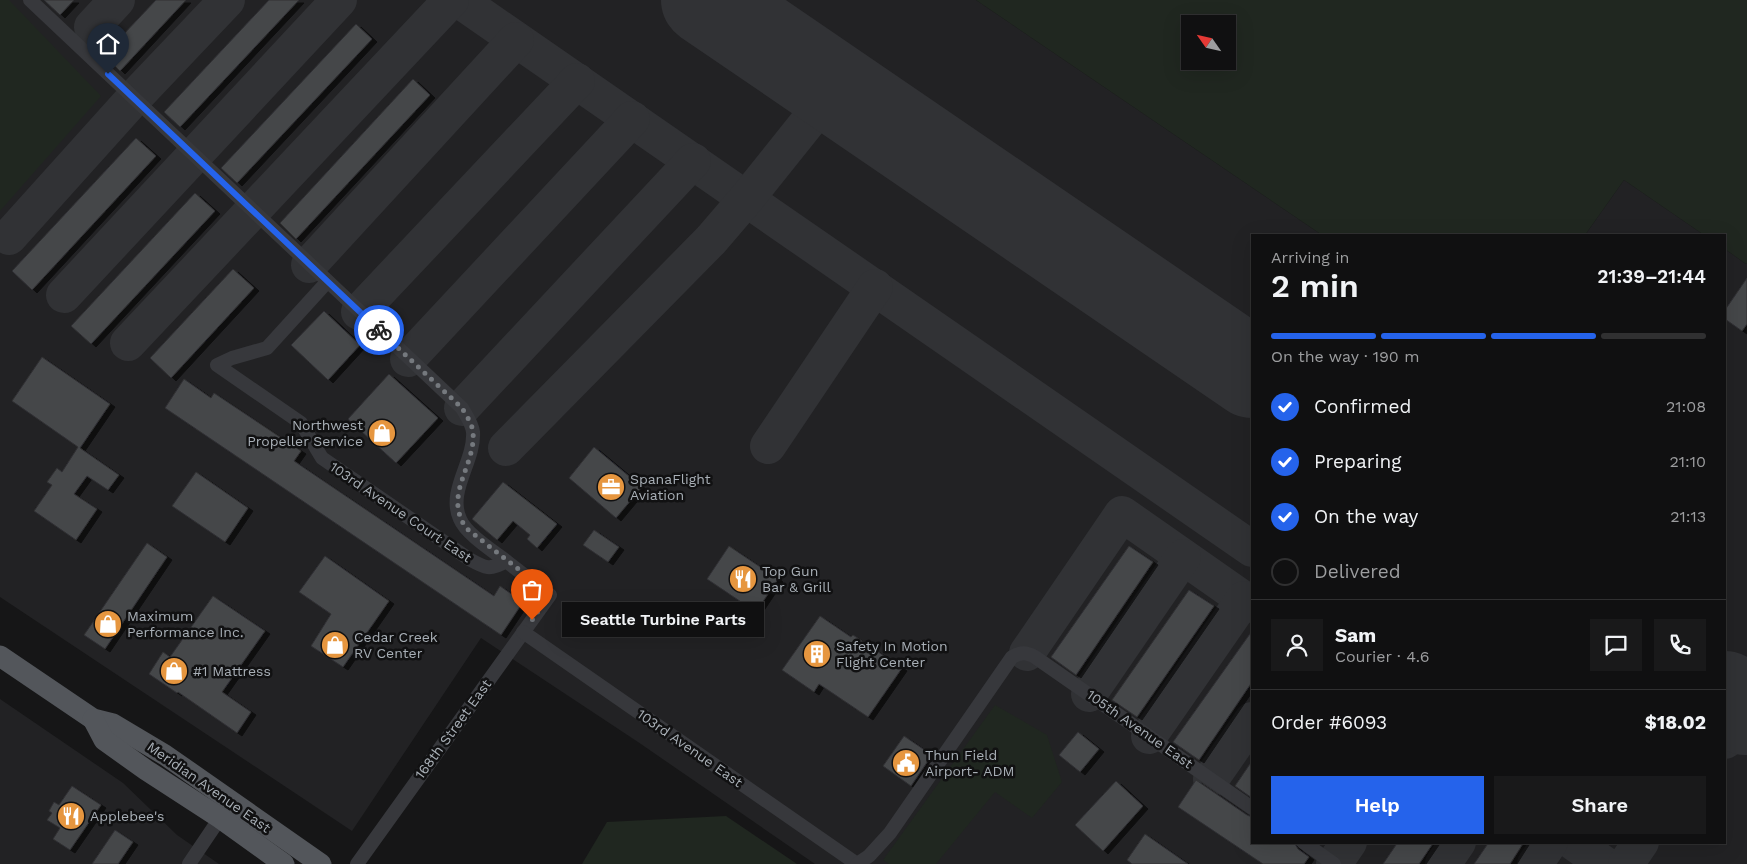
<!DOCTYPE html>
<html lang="en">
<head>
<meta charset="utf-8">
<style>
	:root { --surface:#101011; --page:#19191a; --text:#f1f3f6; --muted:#9c9d9f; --line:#303031; --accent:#2563eb }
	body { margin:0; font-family:"Work Sans",sans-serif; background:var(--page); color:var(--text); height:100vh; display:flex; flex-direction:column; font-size:19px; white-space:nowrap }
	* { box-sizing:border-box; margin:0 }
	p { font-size:16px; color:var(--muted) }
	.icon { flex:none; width:28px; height:28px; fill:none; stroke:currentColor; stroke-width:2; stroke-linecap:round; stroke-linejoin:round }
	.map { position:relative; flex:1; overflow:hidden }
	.sheet { position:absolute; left:1251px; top:234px; width:475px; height:610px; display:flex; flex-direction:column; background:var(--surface); border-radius:0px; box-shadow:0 5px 20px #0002,0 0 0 1px var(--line) }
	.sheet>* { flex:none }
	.needle { width:32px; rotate:304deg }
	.controls { position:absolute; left:1181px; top:15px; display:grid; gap:10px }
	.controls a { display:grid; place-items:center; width:55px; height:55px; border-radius:0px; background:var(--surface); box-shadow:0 5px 20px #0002,0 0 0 1px var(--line); font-size:25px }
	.pin { position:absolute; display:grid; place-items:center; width:42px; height:42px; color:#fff; margin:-51px -21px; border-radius:50% 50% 50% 0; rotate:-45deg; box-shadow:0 0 5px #0007 }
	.pin .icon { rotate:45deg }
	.courier { position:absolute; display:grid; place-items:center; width:50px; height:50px; margin:-25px; border:4px solid #2563eb; border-radius:50%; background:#fff; color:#222; box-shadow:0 1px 6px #0007 }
	.bubble { position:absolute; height:35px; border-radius:0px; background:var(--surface); box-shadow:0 5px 20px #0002,0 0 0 1px var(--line); font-size:16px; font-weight:600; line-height:35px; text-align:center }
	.summary em { font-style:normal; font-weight:600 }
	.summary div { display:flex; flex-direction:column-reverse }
	.summary { display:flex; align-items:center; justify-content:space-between; height:85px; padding:0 20px }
	h1 { font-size:32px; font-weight:600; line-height:38px }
	.bar { display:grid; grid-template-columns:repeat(4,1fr); gap:8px 5px; align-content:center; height:60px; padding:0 20px }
	.bar i { height:6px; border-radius:4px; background:var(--line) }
	.bar .active { background:var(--accent) }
	.bar p { grid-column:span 4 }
	.line { display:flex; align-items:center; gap:12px; padding:0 20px; border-top:1px solid var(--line) }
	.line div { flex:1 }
	.round { display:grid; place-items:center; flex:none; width:52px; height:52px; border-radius:0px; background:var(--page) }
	ol { padding:0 20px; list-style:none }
	li { display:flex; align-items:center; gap:15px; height:55px }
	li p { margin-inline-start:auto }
	li .icon { padding:5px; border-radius:50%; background:var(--accent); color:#fff; stroke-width:4 }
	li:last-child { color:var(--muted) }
	li i { width:28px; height:28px; border:2px solid var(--line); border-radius:50% }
	.button { display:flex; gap:10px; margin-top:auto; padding:10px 20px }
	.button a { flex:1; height:58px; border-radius:0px; background:var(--accent); color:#fff; font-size:20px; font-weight:600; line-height:58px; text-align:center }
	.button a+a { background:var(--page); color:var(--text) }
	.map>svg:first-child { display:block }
</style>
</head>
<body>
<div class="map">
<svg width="1747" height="864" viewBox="0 0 1747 864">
	<defs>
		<filter id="shadow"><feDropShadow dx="5" dy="3" stdDeviation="0" flood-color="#0009"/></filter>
	</defs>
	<rect width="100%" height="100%" fill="#161617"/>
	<g fill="#222224">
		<polygon points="0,0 976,0 1322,235 1252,235 1252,842 1725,842 1725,249 1746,264 1747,263 1747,864 815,864 638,742 481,638 352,831 0,597"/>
		<polygon points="1624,180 1704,235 1585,235"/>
		<polygon points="0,699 123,783 177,835 219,864 0,864"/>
	</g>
	<g fill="#202720" fill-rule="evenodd">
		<polygon points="0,0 9,0 101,96 0,211"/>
		<path d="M976,0H1747V263L1746,264L1725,249V235H1704L1624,180L1585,235H1322ZM1190,24H1228V61H1190Z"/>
		<polygon points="995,705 1047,735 1062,782 1032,818 995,792 936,864 889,864 883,860"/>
		<polygon points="726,816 797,864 582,864 607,822"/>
	</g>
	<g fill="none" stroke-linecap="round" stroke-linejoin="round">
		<g stroke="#313235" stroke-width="36">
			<polyline points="459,0 1252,549"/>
			<polyline points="92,27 117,0"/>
			<polyline points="9,237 134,98 227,0"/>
			<polyline points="309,265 516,40"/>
			<polyline points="64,295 339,0"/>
			<polyline points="359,312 577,81"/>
			<polyline points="128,343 451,0"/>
			<polyline points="408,359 632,119"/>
			<polyline points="462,408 693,161"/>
			<polyline points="768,446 875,287"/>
			<polyline points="506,448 711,240 747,198 835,88"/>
			<polyline points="1027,653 1122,514 1252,605"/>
			<polyline points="1089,694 1183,557"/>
			<polyline points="1149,736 1244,599"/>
			<polyline points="1725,741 1747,707"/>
			<polyline points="1211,779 1252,720"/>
			<polyline points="1573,842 1604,864"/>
			<polyline points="1334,864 1349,842"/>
			<polyline points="1443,864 1458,842"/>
			<polyline points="1535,864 1550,842"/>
			<polyline points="1626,864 1641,842"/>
		</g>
		<g stroke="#313235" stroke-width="90">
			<polyline points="706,0 1252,373"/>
			<polyline points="1725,696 1745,710"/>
		</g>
	</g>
	<g fill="#45464a" stroke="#303033" filter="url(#shadow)">
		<polygon points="44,0 74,0 60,15"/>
		<polygon points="156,0 186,0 120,71 104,55"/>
		<polygon points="269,0 299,0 180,127 164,112"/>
		<polygon points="356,24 372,39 237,183 221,168"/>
		<polygon points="413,79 430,95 296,239 280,223"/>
		<polygon points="136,138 156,156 32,290 12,271"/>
		<polygon points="195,193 215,211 91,344 71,326"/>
		<polygon points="233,269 254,288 171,378 150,358"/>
		<polygon points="1747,278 1747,324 1742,331 1725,319 1725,310"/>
		<polygon points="324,311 360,345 328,380 291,345"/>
		<polygon points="42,357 110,404 80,448 119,475 108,490 87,476 74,494 97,509 76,540 34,511 52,485 47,482 57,468 62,472 78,447 12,401"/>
		<polygon points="389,374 438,418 396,463 348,419"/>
		<polygon points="184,379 211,398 214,393 301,451 294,461 494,596 500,586 523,602 501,635 165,408"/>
		<polygon points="594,447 642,487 616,518 569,478"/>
		<polygon points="196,472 248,508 225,542 172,506"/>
		<polygon points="503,482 557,524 537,548 527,539 530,535 513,521 497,540 472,519"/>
		<polygon points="594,530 619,547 608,562 583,545"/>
		<polygon points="147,543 167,557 105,649 84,635"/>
		<polygon points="729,546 778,579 756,612 707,579"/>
		<polygon points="1129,546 1153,562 1076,675 1051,657"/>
		<polygon points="325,556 389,601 343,667 311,646 331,614 299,592"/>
		<polygon points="1189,590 1214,606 1137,717 1112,700"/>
		<polygon points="213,596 265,631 222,692 251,712 237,733 178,692 177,693 149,674 163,652 170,657"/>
		<polygon points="820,616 851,637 853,635 902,668 868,717 819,684 814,692 782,670"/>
		<polygon points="1252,631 1252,682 1199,760 1173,742"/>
		<polygon points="1078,732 1099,749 1080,772 1059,755"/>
		<polygon points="904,736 932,755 911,786 883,766"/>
		<polygon points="1252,761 1252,798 1235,786"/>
		<polygon points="1196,780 1247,815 1252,817 1252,842 1294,842 1298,849 1309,857 1304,864 1263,864 1178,807"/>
		<polygon points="1116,781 1143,806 1103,851 1075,825"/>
		<polygon points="72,786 101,805 70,850 53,839 60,828 47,820 52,813 49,811 54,802 59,805"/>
		<polygon points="115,830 133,842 118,864 92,864"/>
		<polygon points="1145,834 1188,864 1132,864 1127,860"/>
		<polygon points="1398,842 1434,842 1419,864 1383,864"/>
		<polygon points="1489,842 1524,842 1510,864 1474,864"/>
	</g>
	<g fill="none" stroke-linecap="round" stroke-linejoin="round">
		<g stroke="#37383c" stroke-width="14">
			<path d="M30,0L462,408C466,415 472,423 473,432C475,461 447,491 460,519C466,534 493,551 506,561"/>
			<path d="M327,282L267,348L232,358L217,365L301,423L322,458L469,559C485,568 490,571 506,561L550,595L357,864"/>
			<polyline points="523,632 857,864"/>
			<polyline points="1303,842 1334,864"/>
			<polyline points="189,864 220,818"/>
			<path d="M857,864L869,856L890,833L1012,657C1021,652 1026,652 1035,657L1252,808"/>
		</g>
		<g stroke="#53565b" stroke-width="21">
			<polyline points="0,656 93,719 113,724 165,755 321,864"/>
			<polyline points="93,719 104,740 146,770 220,818 284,864"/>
		</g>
	</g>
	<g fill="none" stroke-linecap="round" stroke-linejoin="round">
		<path stroke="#75797e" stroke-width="5" stroke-dasharray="0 9" d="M379,330L462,408C466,415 472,423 473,432C476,466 443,494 466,528L550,594L532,620"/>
		<polyline stroke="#2563eb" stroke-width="6" points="108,74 379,330"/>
	</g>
	<defs>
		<symbol id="shop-disc" viewBox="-11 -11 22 22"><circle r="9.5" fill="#e6963f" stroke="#111112"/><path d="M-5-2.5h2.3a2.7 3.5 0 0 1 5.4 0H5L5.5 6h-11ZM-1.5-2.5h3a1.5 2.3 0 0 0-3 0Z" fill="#fff"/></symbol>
		<symbol id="office-disc" viewBox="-11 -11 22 22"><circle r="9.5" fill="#e6963f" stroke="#111112"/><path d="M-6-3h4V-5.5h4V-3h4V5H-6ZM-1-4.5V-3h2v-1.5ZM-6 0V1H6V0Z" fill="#fff"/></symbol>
		<symbol id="restaurant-disc" viewBox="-11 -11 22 22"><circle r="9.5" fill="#e6963f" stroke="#111112"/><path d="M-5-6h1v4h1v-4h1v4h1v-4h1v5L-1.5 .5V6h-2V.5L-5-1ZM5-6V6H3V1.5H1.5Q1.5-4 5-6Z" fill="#fff"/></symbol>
		<symbol id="building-disc" viewBox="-11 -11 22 22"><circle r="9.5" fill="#e6963f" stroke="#111112"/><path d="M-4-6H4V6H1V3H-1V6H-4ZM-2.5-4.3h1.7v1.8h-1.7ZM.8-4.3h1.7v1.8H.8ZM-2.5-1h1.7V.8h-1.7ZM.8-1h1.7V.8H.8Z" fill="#fff"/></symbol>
		<symbol id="civic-disc" viewBox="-11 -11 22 22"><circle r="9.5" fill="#e6963f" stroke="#111112"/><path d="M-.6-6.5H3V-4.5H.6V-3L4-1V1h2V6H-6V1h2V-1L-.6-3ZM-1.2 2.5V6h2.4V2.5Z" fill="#fff"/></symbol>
	</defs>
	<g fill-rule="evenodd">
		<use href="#shop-disc" x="366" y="417" width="32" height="32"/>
		<use href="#office-disc" x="595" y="471" width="32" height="32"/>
		<use href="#restaurant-disc" x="727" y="563" width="32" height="32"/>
		<use href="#shop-disc" x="92" y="608" width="32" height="32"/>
		<use href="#shop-disc" x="319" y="629" width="32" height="32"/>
		<use href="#building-disc" x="801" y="638" width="32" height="32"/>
		<use href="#shop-disc" x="158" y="655" width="32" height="32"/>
		<use href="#civic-disc" x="890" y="747" width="32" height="32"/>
		<use href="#restaurant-disc" x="55" y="800" width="32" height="32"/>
	</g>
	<g text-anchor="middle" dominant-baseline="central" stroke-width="5" stroke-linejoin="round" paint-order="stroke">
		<g font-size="14" fill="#a8afb6" stroke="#111112" text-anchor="start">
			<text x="363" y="425" text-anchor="end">Northwest<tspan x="363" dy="16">Propeller Service</tspan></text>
			<text x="630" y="479">SpanaFlight<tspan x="630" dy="16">Aviation</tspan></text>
			<text x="762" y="571">Top Gun<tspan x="762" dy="16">Bar &amp; Grill</tspan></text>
			<text x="127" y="616">Maximum<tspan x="127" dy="16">Performance Inc.</tspan></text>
			<text x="354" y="637">Cedar Creek<tspan x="354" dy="16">RV Center</tspan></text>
			<text x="836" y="646">Safety In Motion<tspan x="836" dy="16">Flight Center</tspan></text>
			<text x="193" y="671">#1 Mattress</text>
			<text x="925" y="755">Thun Field<tspan x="925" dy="16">Airport- ADM</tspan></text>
			<text x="90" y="816">Applebee's</text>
		</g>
		<g font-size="14" fill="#a8afb6" stroke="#111112">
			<text transform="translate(401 512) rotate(34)">103rd Avenue Court East</text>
			<text transform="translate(453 729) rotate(-54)">168th Street East</text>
			<text transform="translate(1140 729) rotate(35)">105th Avenue East</text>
			<text transform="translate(690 748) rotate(35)">103rd Avenue East</text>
			<text transform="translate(209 787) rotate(35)">Meridian Avenue East</text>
		</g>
	</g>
</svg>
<div class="controls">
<a><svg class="needle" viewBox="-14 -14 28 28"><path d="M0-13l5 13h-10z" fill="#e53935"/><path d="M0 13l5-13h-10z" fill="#9c9d9f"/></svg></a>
</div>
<div class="pin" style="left:532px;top:620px;background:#ea580c"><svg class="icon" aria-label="bag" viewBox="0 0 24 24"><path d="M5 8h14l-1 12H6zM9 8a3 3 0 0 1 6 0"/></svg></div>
<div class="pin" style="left:108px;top:74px;background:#1f2937"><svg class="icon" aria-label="home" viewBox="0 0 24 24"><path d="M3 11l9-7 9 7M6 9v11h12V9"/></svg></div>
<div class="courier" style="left:379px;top:330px"><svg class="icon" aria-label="bike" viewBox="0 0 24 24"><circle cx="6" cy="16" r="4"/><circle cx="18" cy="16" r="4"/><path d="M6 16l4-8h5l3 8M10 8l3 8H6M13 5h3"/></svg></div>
<div class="bubble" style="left:562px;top:602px;width:202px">Seattle Turbine Parts</div>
<section class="sheet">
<div class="summary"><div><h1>2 min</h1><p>Arriving in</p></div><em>21:39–21:44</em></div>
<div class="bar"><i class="active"></i><i class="active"></i><i class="active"></i><i></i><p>On the way · 190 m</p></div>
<ol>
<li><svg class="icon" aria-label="check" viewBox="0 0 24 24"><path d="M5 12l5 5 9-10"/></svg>Confirmed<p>21:08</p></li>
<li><svg class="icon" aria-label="check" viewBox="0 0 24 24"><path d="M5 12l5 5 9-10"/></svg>Preparing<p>21:10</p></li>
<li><svg class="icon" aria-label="check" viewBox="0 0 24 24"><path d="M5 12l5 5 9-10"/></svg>On the way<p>21:13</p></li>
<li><i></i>Delivered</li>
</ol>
<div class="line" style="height:90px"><a class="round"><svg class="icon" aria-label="person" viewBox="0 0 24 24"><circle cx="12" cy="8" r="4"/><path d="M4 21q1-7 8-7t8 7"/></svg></a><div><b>Sam</b><p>Courier · 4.6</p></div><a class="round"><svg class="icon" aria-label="chat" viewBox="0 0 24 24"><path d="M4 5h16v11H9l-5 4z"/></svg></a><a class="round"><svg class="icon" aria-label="phone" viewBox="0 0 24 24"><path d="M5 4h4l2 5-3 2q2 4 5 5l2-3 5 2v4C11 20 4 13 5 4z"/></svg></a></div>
<div class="line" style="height:65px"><div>Order #6093</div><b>$18.02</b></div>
<div class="button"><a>Help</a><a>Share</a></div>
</section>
</div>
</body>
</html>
